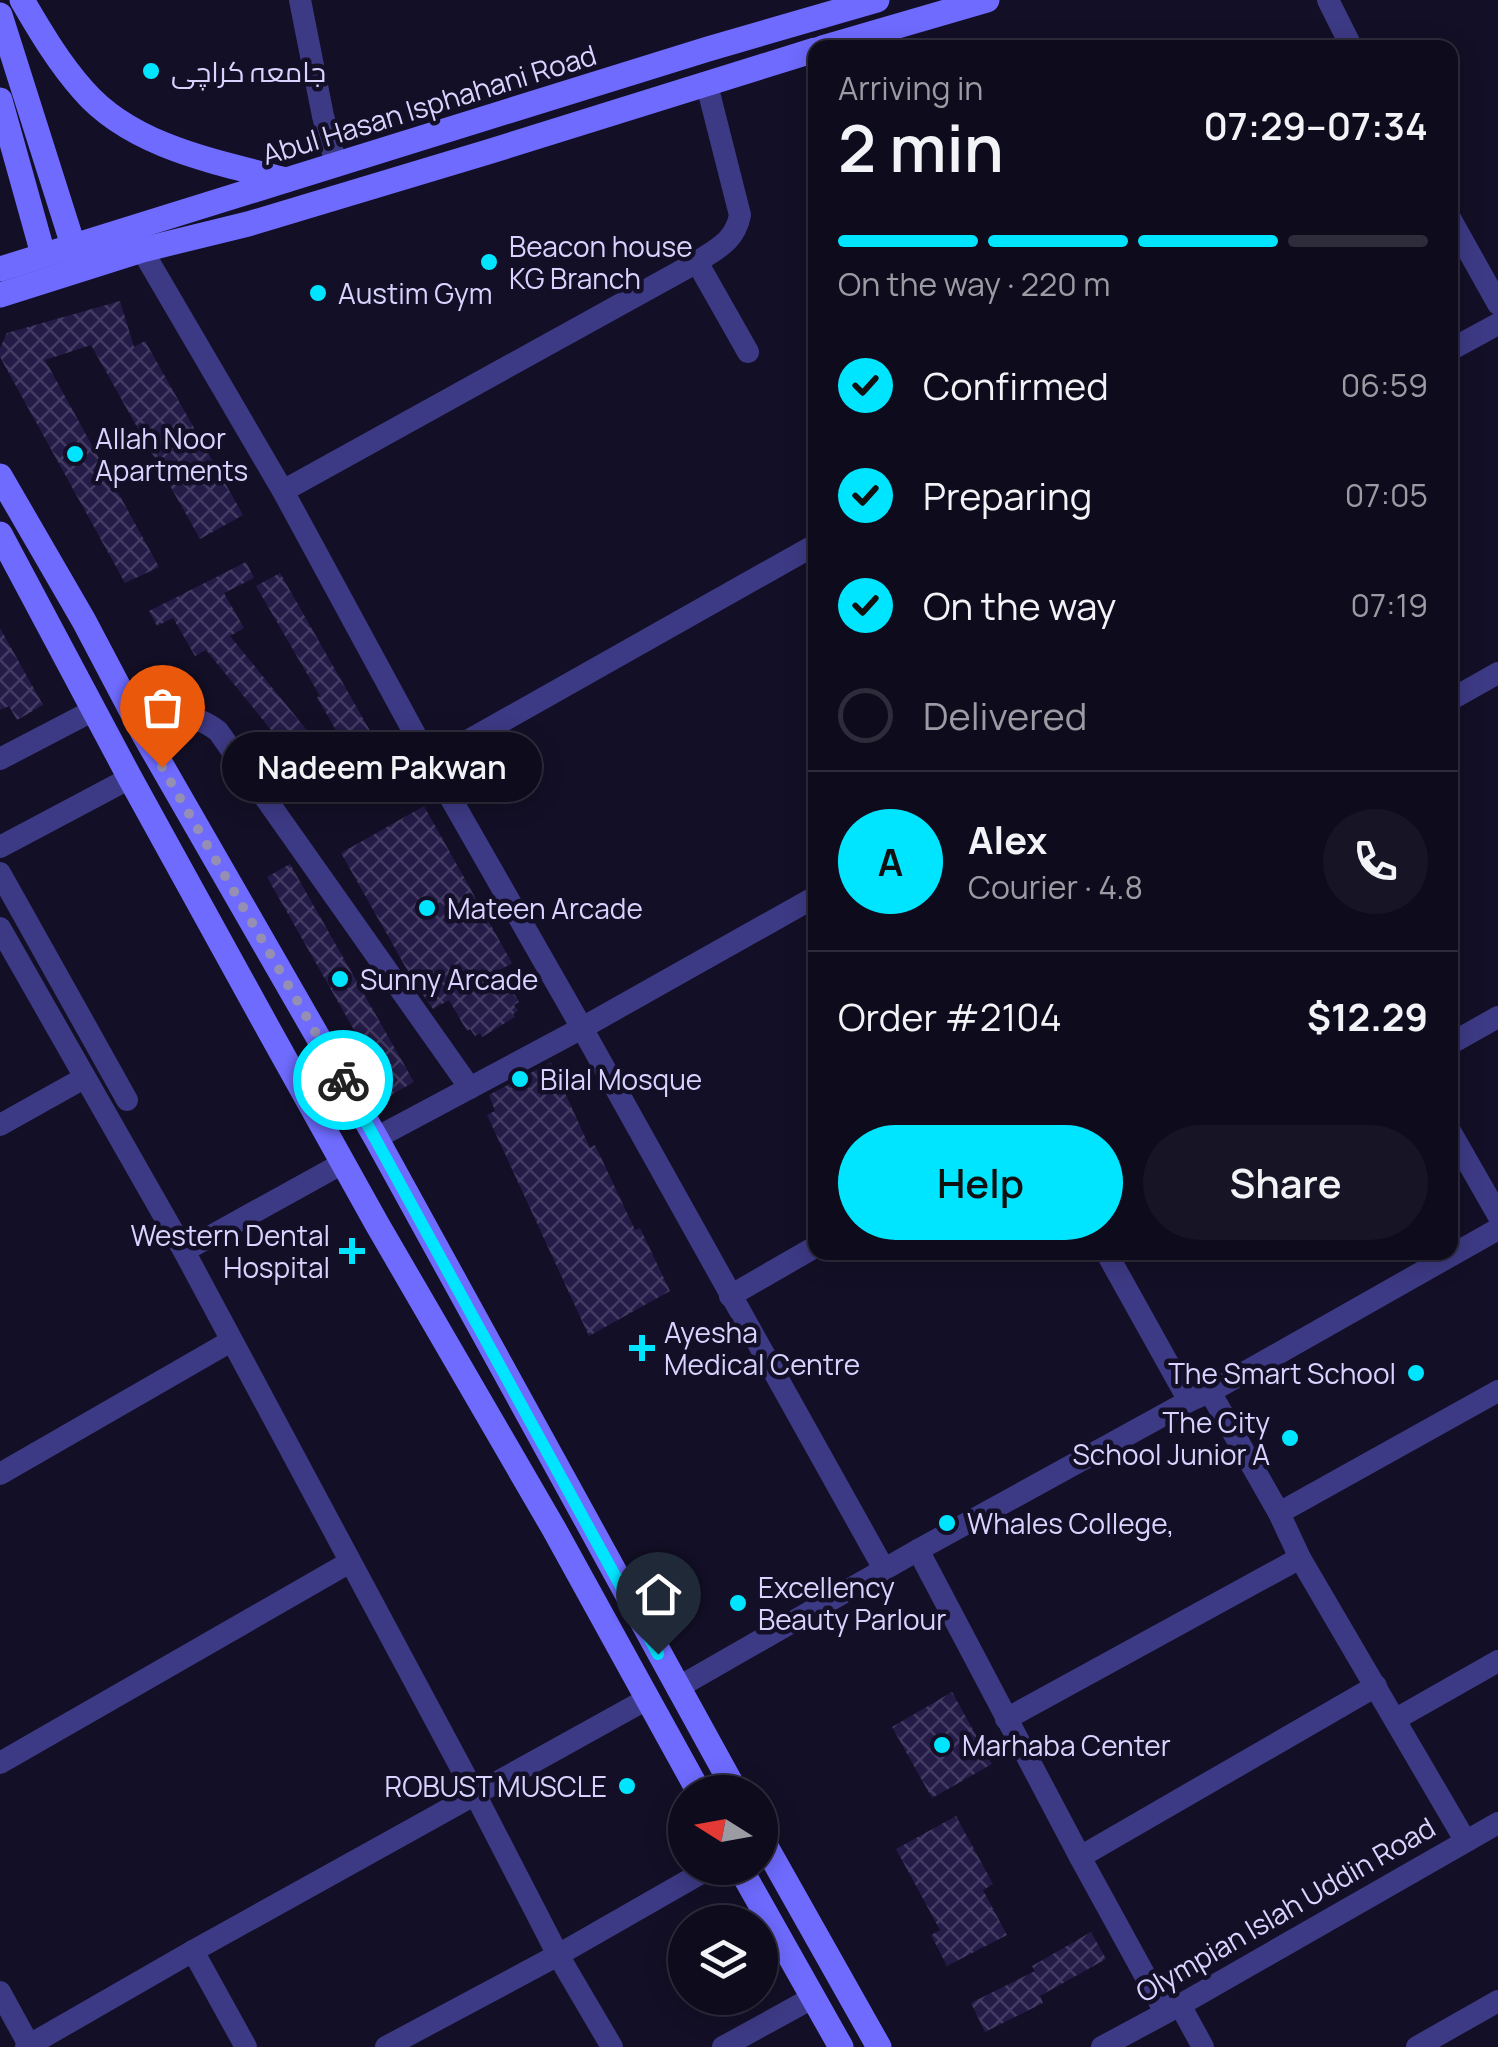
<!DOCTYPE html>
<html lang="en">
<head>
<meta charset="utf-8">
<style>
	:root { --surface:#0e0b1c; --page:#171425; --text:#f1f3f6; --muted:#9b9ba3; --line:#2e2b3b; --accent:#00e5ff }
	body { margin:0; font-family:Manrope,Cairo,sans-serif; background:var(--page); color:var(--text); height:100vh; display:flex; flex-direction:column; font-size:38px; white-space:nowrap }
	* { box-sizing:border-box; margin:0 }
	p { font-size:32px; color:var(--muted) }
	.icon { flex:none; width:55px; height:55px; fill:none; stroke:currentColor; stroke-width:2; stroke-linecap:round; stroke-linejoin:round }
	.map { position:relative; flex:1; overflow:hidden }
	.drawer { position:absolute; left:808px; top:40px; width:650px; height:1220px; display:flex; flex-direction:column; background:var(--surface); border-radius:20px; box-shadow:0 5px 25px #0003,0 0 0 2px var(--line) }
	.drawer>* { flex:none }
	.needle { width:65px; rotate:281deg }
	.buttons { position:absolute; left:668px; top:1775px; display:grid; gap:20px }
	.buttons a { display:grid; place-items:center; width:110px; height:110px; border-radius:50%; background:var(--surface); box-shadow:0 5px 25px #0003,0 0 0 2px var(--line); font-size:50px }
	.pin { position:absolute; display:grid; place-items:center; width:85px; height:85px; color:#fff; margin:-102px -42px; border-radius:50% 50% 50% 0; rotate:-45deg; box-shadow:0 0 10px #0007 }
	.pin .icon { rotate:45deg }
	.courier { position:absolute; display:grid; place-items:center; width:100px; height:100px; margin:-50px; border:8px solid #00e5ff; border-radius:50%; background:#fff; color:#222; box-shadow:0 2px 12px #0007 }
	.bubble { position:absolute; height:70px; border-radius:35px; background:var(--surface); box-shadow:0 5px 25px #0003,0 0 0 2px var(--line); font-size:32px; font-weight:600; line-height:70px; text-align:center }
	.head em { font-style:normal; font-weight:600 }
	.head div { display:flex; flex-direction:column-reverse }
	.head { display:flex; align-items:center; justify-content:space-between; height:170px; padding:0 30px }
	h1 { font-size:65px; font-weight:600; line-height:75px }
	.bar { display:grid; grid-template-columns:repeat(4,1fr); gap:15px 10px; align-content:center; height:120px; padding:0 30px }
	.bar i { height:12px; border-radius:8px; background:var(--line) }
	.bar .active { background:var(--accent) }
	.bar p { grid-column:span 4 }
	.line { display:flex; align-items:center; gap:25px; padding:0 30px; border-top:2px solid var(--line) }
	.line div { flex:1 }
	.round { display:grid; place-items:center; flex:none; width:105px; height:105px; border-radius:52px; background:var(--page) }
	ol { padding:0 30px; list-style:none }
	li { display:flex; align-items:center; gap:30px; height:110px }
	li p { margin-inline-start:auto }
	li .icon { padding:10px; border-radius:50%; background:var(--accent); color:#111; stroke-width:4 }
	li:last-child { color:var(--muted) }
	li i { width:55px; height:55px; border:5px solid var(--line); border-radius:50% }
	.button { display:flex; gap:20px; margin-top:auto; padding:20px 30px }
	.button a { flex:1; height:115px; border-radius:60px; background:var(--accent); color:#111; font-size:40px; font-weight:600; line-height:115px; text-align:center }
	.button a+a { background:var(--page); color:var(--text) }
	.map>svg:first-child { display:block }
</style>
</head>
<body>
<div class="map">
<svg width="1498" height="2047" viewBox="0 0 1498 2047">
	<defs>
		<pattern id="building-cross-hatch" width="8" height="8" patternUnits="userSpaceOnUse" patternTransform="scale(2.5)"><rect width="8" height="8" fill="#241b47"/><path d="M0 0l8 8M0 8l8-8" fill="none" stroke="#433b63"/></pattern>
	</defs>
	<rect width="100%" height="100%" fill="#130f26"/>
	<g fill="url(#building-cross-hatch)">
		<polygon points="120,301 134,347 145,341 243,515 200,539 91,345 45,360 159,567 125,583 0,357 0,348 7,333"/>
		<polygon points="246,562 254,578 224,593 244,628 230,636 346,778 325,796 206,650 195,656 173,618 157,626 149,611"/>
		<polygon points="280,573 397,778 371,792 317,697 320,696 256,586"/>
		<polygon points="0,628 43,705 17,720 9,706 0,710"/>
		<polygon points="424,806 512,963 500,970 519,1002 514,1005 518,1011 513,1014 515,1017 482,1037 480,1033 475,1036 470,1029 467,1031 449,1000 433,1009 414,982 341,853"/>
		<polygon points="290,864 414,1082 391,1095 267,877"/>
		<polygon points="551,1062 590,1148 595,1145 635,1230 640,1228 670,1291 589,1336 487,1115 495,1111 489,1095"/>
		<polygon points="952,1692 992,1764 932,1798 892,1727"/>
		<polygon points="956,1816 993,1884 983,1890 1007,1935 947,1966 931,1935 940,1930 896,1849"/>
		<polygon points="1091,1932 1106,1959 1040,1996 1043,2003 985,2032 971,2003 1035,1971 1032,1966"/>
	</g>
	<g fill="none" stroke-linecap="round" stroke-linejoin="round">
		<g stroke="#3d3a85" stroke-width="22">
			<polyline points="300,0 323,116 336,164"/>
			<polyline points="1328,0 1352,48"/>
			<polyline points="1450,218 1498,304"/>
			<polyline points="142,250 283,491 430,762 582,1028 884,1569"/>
			<polyline points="697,262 748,352"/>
			<polyline points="1450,350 1498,324"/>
			<path d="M283,491L697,262C718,248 735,241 740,215L707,85"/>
			<polyline points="1450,700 1498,673"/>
			<path d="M143,733C175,720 187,708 218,731L470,1088"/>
			<polyline points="0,759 94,710"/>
			<polyline points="430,762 815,545"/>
			<polyline points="0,847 130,778"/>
			<polyline points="0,873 127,1100"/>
			<polyline points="0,928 184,1251 475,1794 558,1955 612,2047"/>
			<polyline points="1450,1044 1498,1017"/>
			<polyline points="0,1125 84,1078"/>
			<polyline points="1450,1131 1498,1215"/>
			<polyline points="376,1138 582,1028 815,897"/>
			<polyline points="184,1251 343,1163"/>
			<polyline points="1106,1252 1189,1401"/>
			<polyline points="730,1296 815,1247"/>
			<polyline points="1210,1392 1279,1513 1300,1558 1465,1840"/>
			<polyline points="0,1474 231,1341"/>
			<polyline points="1279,1513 1498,1391"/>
			<polyline points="918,1550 1080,1857 1165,2012"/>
			<polyline points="677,1688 918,1550 1189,1401 1210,1392 1498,1229"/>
			<polyline points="1006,1719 1300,1558"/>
			<polyline points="1396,1719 1498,1661"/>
			<polyline points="0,1763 350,1562"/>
			<polyline points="1080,1857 1376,1686"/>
			<polyline points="193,1951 246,2047"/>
			<polyline points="0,1992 29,2045"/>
			<polyline points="1180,2005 1203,2047"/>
			<polyline points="26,2047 193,1951 647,1699"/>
			<polyline points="386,2047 558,1955 710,1868"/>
			<polyline points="723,2047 814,1997"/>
			<polyline points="1102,2047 1180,2005 1498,1823"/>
			<polyline points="1417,2047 1498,2001"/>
		</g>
		<g stroke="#6f6bff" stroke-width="25">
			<path d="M22,0C40,31 59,63 83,90C132,147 217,162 286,180"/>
			<polyline points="0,15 73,245"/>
			<polyline points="822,48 987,0"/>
			<polyline points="0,100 43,254"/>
			<polyline points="0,269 708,49 877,0"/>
			<polyline points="0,295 142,250 248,224 491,151 815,50"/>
			<polyline points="0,476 84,621 143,733 376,1138 736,1792"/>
			<polyline points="0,534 130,778 270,1032 377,1224 554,1529 699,1792"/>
			<polyline points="760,1836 879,2047"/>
			<polyline points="740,1868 841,2047"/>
		</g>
	</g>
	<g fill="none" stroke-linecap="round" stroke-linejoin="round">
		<polyline stroke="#948fb3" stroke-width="10" stroke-dasharray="0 18" points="162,767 343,1080"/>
		<polyline stroke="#00e5ff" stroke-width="12" points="343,1080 658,1654"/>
	</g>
	<g fill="#00e5ff" stroke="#130f26" stroke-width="4">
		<circle cx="151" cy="71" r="10"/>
		<circle cx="489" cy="262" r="10"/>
		<circle cx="318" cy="293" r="10"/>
		<circle cx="75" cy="454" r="10"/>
		<circle cx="427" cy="908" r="10"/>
		<circle cx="340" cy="979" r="10"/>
		<circle cx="520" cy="1079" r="10"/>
		<path d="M347 1236h10v10h10v10h-10v10h-10v-10h-10v-10h10z"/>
		<path d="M637 1333h10v10h10v10h-10v10h-10v-10h-10v-10h10z"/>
		<circle cx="1416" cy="1373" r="10"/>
		<circle cx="1290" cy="1438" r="10"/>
		<circle cx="947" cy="1523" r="10"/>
		<circle cx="738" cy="1603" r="10"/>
		<circle cx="942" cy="1745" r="10"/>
		<circle cx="627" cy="1786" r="10"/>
	</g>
	<g text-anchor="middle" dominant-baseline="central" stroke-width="9" stroke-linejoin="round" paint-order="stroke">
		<g font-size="28" fill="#d9d4ff" stroke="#130f26" text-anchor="start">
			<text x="171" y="71">جامعہ کراچی</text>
			<text x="509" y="246">Beacon house<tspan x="509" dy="32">KG Branch</tspan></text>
			<text x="338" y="293">Austim Gym</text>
			<text x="95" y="438">Allah Noor<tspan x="95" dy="32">Apartments</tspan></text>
			<text x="447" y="908">Mateen Arcade</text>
			<text x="360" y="979">Sunny Arcade</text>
			<text x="540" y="1079">Bilal Mosque</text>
			<text x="330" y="1235" text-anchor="end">Western Dental<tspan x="330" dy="32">Hospital</tspan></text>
			<text x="664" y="1332">Ayesha<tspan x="664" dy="32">Medical Centre</tspan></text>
			<text x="1396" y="1373" text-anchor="end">The Smart School</text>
			<text x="1270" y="1422" text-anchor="end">The City<tspan x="1270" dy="32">School Junior A</tspan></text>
			<text x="967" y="1523">Whales College,</text>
			<text x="758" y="1587">Excellency<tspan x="758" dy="32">Beauty Parlour</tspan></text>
			<text x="962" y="1745">Marhaba Center</text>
			<text x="607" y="1786" text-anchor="end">ROBUST MUSCLE</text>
		</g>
		<g font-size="28" fill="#d9d4ff" stroke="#130f26">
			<text transform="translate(429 104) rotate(-17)">Abul Hasan Isphahani Road</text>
			<text transform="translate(1285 1909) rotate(-30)">Olympian Islah Uddin Road</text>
		</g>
	</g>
</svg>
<div class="buttons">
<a><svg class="needle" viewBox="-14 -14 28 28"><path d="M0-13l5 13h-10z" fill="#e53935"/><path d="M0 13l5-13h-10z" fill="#9b9ba3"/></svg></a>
<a><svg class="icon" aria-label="layers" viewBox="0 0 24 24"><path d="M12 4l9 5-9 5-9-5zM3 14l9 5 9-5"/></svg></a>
</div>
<div class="pin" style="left:162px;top:767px;background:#ea580c"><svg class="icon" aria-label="bag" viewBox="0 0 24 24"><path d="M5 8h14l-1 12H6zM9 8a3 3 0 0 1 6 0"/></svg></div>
<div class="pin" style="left:658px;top:1654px;background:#1f2937"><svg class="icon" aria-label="home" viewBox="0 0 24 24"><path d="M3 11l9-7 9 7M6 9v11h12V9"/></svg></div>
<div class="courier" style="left:343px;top:1080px"><svg class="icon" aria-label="bike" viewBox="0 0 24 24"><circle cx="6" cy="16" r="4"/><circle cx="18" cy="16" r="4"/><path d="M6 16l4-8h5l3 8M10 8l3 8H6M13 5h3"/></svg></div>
<div class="bubble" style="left:222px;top:732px;width:320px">Nadeem Pakwan</div>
<section class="drawer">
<div class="head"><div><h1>2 min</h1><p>Arriving in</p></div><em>07:29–07:34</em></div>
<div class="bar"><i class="active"></i><i class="active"></i><i class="active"></i><i></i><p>On the way · 220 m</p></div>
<ol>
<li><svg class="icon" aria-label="check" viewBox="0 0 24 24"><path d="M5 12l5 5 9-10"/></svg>Confirmed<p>06:59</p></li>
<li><svg class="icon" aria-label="check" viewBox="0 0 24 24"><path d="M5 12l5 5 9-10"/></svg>Preparing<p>07:05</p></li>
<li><svg class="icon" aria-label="check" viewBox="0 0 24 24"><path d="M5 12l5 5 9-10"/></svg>On the way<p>07:19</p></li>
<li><i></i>Delivered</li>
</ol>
<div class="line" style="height:180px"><b class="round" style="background:var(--accent);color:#111">A</b><div><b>Alex</b><p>Courier · 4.8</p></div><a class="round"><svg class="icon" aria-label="phone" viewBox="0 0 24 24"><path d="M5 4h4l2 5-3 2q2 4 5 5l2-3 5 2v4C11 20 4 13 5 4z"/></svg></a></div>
<div class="line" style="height:130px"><div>Order #2104</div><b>$12.29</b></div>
<div class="button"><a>Help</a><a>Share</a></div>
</section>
</div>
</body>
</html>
